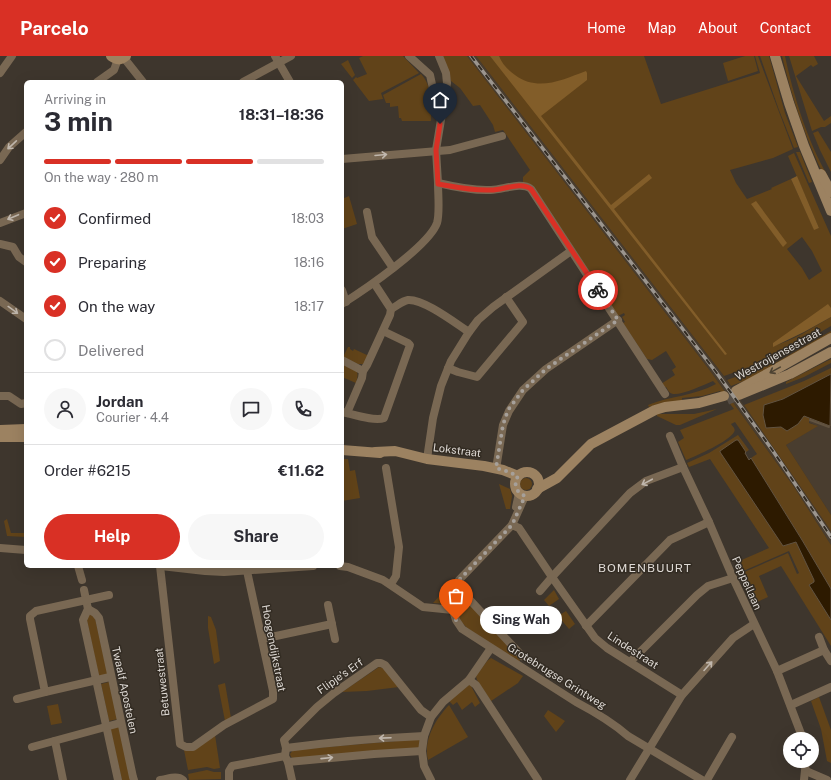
<!DOCTYPE html>
<html lang="en">
<head>
<meta charset="utf-8">
<style>
	:root { --surface:#fff; --page:#f7f7f7; --text:#2b2b33; --muted:#7c7c81; --line:#e1e1e2; --accent:#d93025 }
	body { margin:0; font-family:"Public Sans",sans-serif; background:var(--page); color:var(--text); height:100vh; display:flex; flex-direction:column; font-size:15px; white-space:nowrap }
	* { box-sizing:border-box; margin:0 }
	p { font-size:13px; color:var(--muted) }
	.icon { flex:none; width:22px; height:22px; fill:none; stroke:currentColor; stroke-width:2; stroke-linecap:round; stroke-linejoin:round }
	.map { position:relative; flex:1; overflow:hidden }
	.side { position:absolute; left:24px; top:24px; width:320px; height:488px; display:flex; flex-direction:column; background:var(--surface); border-radius:6px; box-shadow:0 4px 16px #0002 }
	.side>* { flex:none }
	.controls { position:absolute; left:783px; top:676px; display:grid; gap:8px }
	.controls a { display:grid; place-items:center; width:36px; height:36px; border-radius:50%; background:var(--surface); box-shadow:0 4px 16px #0002; font-size:20px }
	.pin { position:absolute; display:grid; place-items:center; width:34px; height:34px; color:#fff; margin:-41px -17px; border-radius:50% 50% 50% 0; rotate:-45deg; box-shadow:0 0 4px #0007 }
	.pin .icon { rotate:45deg }
	.courier { position:absolute; display:grid; place-items:center; width:40px; height:40px; margin:-20px; border:3px solid #d93025; border-radius:50%; background:#fff; color:#222; box-shadow:0 1px 5px #0007 }
	.bubble { position:absolute; height:28px; border-radius:14px; background:var(--surface); box-shadow:0 4px 16px #0002; font-size:13px; font-weight:700; line-height:28px; text-align:center }
	.headline em { font-style:normal; font-weight:700 }
	.headline div { display:flex; flex-direction:column-reverse }
	.headline { display:flex; align-items:center; justify-content:space-between; height:68px; padding:0 20px }
	h1 { font-size:26px; font-weight:700; line-height:30px }
	.bar { display:grid; grid-template-columns:repeat(4,1fr); gap:6px 4px; align-content:center; height:48px; padding:0 20px }
	.bar i { height:5px; border-radius:3px; background:var(--line) }
	.bar .active { background:var(--accent) }
	.bar p { grid-column:span 4 }
	.line { display:flex; align-items:center; gap:10px; padding:0 20px; border-top:1px solid var(--line) }
	.line div { flex:1 }
	.round { display:grid; place-items:center; flex:none; width:42px; height:42px; border-radius:21px; background:var(--page) }
	ol { padding:0 20px; list-style:none }
	li { display:flex; align-items:center; gap:12px; height:44px }
	li p { margin-inline-start:auto }
	li .icon { padding:4px; border-radius:50%; background:var(--accent); color:#fff; stroke-width:4 }
	li:last-child { color:var(--muted) }
	li i { width:22px; height:22px; border:2px solid var(--line); border-radius:50% }
	.cta { display:flex; gap:8px; margin-top:auto; padding:8px 20px }
	.cta a { flex:1; height:46px; border-radius:24px; background:var(--accent); color:#fff; font-size:16px; font-weight:700; line-height:46px; text-align:center }
	.cta a+a { background:var(--page); color:var(--text) }
	header { display:flex; align-items:center; gap:24px; box-sizing:border-box; height:56px; padding:0 20px; background:var(--accent); color:#fff }
	header strong { font-size:19px }
	nav { display:flex; gap:22px; margin-inline-start:auto; font-size:14px }
	.map>svg:first-child { display:block }
</style>
</head>
<body>
<header>
<strong>Parcelo</strong>
<nav><a>Home</a><a>Map</a><a>About</a><a>Contact</a></nav>
</header>
<div class="map">
<svg width="831" height="724" viewBox="0 0 831 724">
	<rect width="100%" height="100%" fill="#3e362d"/>
	<g fill="#493d2f">
		<polygon points="467,0 476,0 723,319 831,475 831,489 794,431 708,312"/>
		<polygon points="809,362 830,369 831,369 831,459 786,389 817,370 809,366"/>
	</g>
	<g fill="#614319" fill-rule="evenodd">
		<polygon points="363,0 403,0 419,17 381,37 383,43 369,45 353,24 356,21 357,22 367,18 359,2"/>
		<path d="M442,0H467L708,312L794,431L831,489V533L802,484L751,402L757,398L735,366L731,368C733,371 736,373 734,376C730,385 696,400 686,404L678,386L684,382L680,374L734,353L720,335L702,340L682,342V346L662,347L649,351L648,349C670,340 694,340 716,328L713,325C703,329 683,339 673,338C669,337 668,334 666,331H664L661,328L675,319L672,314L676,311L666,295L652,304L647,303L623,267L625,266L622,261L625,259L624,257L618,260L529,128L523,126V121L530,114L503,74L495,76L493,69L480,49L473,50L460,32L451,25Z"/>
		<path d="M476,0H644L661,48L760,17L755,0H758L793,93L773,102L730,114L736,127L747,143L772,133L771,132L791,123L814,173L819,172L788,100L794,97L831,180V257L773,290C793,285 813,271 831,261V270L775,302L724,320ZM802,181L812,195L822,215L809,224L802,212L787,193Z"/>
		<polygon points="745,0 754,0 758,15 728,25 723,7"/>
		<polygon points="760,0 769,0 785,57 798,91 794,92 779,54"/>
		<path d="M782,0H785C793,38 808,87 828,120L825,122C806,84 792,42 782,0Z"/>
		<polygon points="789,0 814,0 818,8 813,11 811,9 796,20 824,65 831,60 831,67 825,71 821,71 812,75"/>
		<polygon points="348,4 355,19 352,22 341,8"/>
		<path d="M421,18C433,31 431,49 431,65H402L401,62H399L398,50L390,51V47H386L383,39Z"/>
		<polygon points="818,75 831,96 831,116 820,94 813,77"/>
		<polygon points="796,96 800,96 812,126 809,127"/>
		<polygon points="349,140 357,168 342,173 342,143"/>
		<polygon points="831,275 831,280 757,320 731,330 727,324 777,306"/>
		<polygon points="348,291 350,291 350,293 353,295 354,293 369,300 364,308 358,308 343,301"/>
		<polygon points="831,303 831,307 804,321 786,328 786,326"/>
		<path d="M342,307C354,314 361,312 356,327L342,321Z"/>
		<polygon points="831,312 831,318 783,343 764,349 767,372 781,371 798,368 804,360 809,362 809,367 818,370 786,389 831,459 831,475 744,349 804,325"/>
		<polygon points="717,353 680,369 676,369 657,360 657,358 694,358"/>
		<polygon points="738,379 749,394 746,396 738,384 784,490 796,486 814,524 814,526 809,529 831,564 831,590 781,510 759,520 768,541 755,547 742,517 788,497 797,518 799,517 789,495 741,516 737,506 769,492 710,403 689,411 687,407 709,397"/>
		<polygon points="342,403 348,403 350,415 355,414 360,442 342,445"/>
		<circle cx="526" cy="428" r="6"/>
		<polygon points="499,428 510,433 512,440 510,453 506,453"/>
		<polygon points="7,463 11,477 26,477 26,481 7,480 4,465"/>
		<polygon points="450,528 447,548 433,547"/>
		<polygon points="554,534 559,543 549,550 544,544"/>
		<path d="M460,535L520,604L519,606L467,572C457,563 452,547 460,535Z"/>
		<polygon points="566,555 575,568 569,573 558,560"/>
		<polygon points="89,557 95,562 108,619 99,621 87,565"/>
		<polygon points="208,560 211,561 216,574 220,605 214,608 208,572"/>
		<polygon points="491,602 523,620 518,627 491,645 477,624 476,620 487,605"/>
		<polygon points="379,611 383,612 399,631 367,635 342,636"/>
		<polygon points="109,626 118,663 109,665 101,628"/>
		<polygon points="225,627 231,662 225,665 218,629"/>
		<polygon points="470,628 480,647 475,651 472,646 462,654 457,646 453,649 449,645"/>
		<polygon points="819,641 831,674 831,707 827,705 821,673 811,645"/>
		<polygon points="58,648 62,667 51,669 47,650"/>
		<path d="M449,649L468,681L428,704C423,684 435,664 449,649Z"/>
		<polygon points="548,654 565,665 556,676 544,660"/>
		<polygon points="119,670 131,724 122,724 110,672"/>
		<polygon points="215,679 220,712 214,713 207,711 188,714 184,694"/>
		<polygon points="420,683 419,693 295,703 291,701 290,698 293,694"/>
		<polygon points="207,714 214,716 221,716 221,723 189,724 188,718"/>
	</g>
	<g fill="#825d29">
		<path d="M490,0H499C502,8 508,14 515,19C538,36 562,24 586,15L587,17V24L541,60L611,149L649,118L652,122L614,153L727,298L725,299Z"/>
		<polygon points="797,120 819,172 814,174 791,123"/>
		<polygon points="756,145 787,187 783,191 751,148"/>
		<polygon points="828,248 831,252 831,261 804,276 773,291 773,287"/>
	</g>
	<g fill="#2d1a00" stroke="#625340">
		<polygon points="831,318 830,370 804,360 798,368 787,375 781,371 766,372 763,359 764,349 783,343"/>
		<polygon points="736,384 738,384 746,396 745,397 749,404 751,402 802,484 831,533 831,564 809,529 814,526 814,524 796,486 783,490 720,396 720,395"/>
	</g>
	<g fill="none" stroke-linecap="round" stroke-linejoin="round">
		<polyline stroke="#625340" stroke-width="2" points="810,364 829,371"/>
		<polyline stroke="#564e46" stroke-width="10" stroke-dasharray="10 5" stroke-linecap="butt" points="727,344 738,339"/>
		<g stroke="#796853" stroke-width="8">
			<polyline points="275,0 290,26"/>
			<polyline points="409,0 430,19 435,42"/>
			<path d="M439,0L446,17L447,27L436,94L438,127C455,131 473,135 491,134C503,134 521,125 531,133L665,338"/>
			<polyline points="124,2 143,26"/>
			<polyline points="0,17 12,0"/>
			<polyline points="97,26 114,14 118,3"/>
			<polyline points="243,26 291,0"/>
			<polyline points="342,103 450,94 502,80"/>
			<polyline points="0,104 9,91 26,76"/>
			<polyline points="367,156 372,181 393,212"/>
			<polyline points="0,167 26,157"/>
			<polyline points="0,188 13,191 19,201 26,206"/>
			<polyline points="342,234 346,246"/>
			<polyline points="0,245 26,263"/>
			<path d="M342,248C364,234 429,190 437,167C440,157 438,139 438,127"/>
			<path d="M391,253C397,250 402,245 408,244C424,243 455,267 469,276"/>
			<polyline points="342,304 363,315"/>
			<polyline points="448,312 458,316 477,321 523,266 506,241"/>
			<polyline points="0,340 9,340 21,348 26,347"/>
			<path d="M342,356C352,358 375,366 384,362L410,289L408,287L383,275"/>
			<polyline points="347,357 362,322 363,315 367,309 390,259 391,253 374,227"/>
			<polyline points="670,380 683,411 709,466 733,522 777,615 803,683"/>
			<polyline points="427,403 433,362 441,330 451,305 469,276 478,264 493,251 571,195"/>
			<polyline points="386,412 399,491 396,520 391,528"/>
			<polyline points="496,413 503,369 509,355 523,334 546,313 618,264"/>
			<path d="M525,440L512,469L459,524L456,529L452,546L453,554L456,564L462,573L576,646C595,656 612,666 628,680L702,724"/>
			<polyline points="516,451 519,437"/>
			<polyline points="512,469 519,472 552,521 540,535"/>
			<polyline points="0,492 26,494"/>
			<polyline points="78,510 82,524"/>
			<polyline points="160,510 180,688 186,691 193,691 224,669 273,643 273,635 247,515"/>
			<polyline points="161,510 205,515 224,516 313,510"/>
			<polyline points="340,510 348,511 383,524 423,551 453,554"/>
			<polyline points="456,529 522,600"/>
			<polyline points="84,534 88,553 83,564 118,724"/>
			<polyline points="109,539 36,555 30,560 30,563 45,636 110,621"/>
			<polyline points="328,549 335,583"/>
			<polyline points="88,553 95,557 99,562 133,721 134,724"/>
			<polyline points="586,570 670,484 709,466"/>
			<polyline points="819,581 824,594 831,605"/>
			<polyline points="262,583 332,568"/>
			<polyline points="630,606 697,539 708,530 733,522"/>
			<polyline points="777,615 824,594"/>
			<polyline points="469,624 476,629 538,724"/>
			<polyline points="682,639 607,592 595,582 552,521 630,437 646,425 683,411"/>
			<polyline points="17,643 45,636"/>
			<polyline points="791,649 831,631"/>
			<polyline points="55,685 63,724"/>
			<polyline points="32,691 120,667"/>
			<path d="M286,692C332,686 378,682 424,680"/>
			<polyline points="288,706 374,698 422,695"/>
			<polyline points="806,715 827,724"/>
			<path d="M160,724C168,723 177,719 183,724"/>
			<polyline points="229,724 229,715 232,710 285,700"/>
			<polyline points="292,724 288,706 285,700 286,692 284,684 317,651 334,637 377,607 381,607 385,609 421,654 431,661"/>
			<polyline points="431,724 424,710 422,695 424,680 431,661 443,646 469,624 491,592"/>
			<polyline points="630,724 682,639 733,582 754,568"/>
			<polyline points="707,724 732,681"/>
			<polyline points="804,724 806,705"/>
		</g>
		<g stroke="#9c8261" stroke-width="10">
			<path d="M111,0C117,4 120,5 126,0"/>
			<polyline points="775,0 789,47 804,90 831,155"/>
			<polyline points="821,118 831,136"/>
			<polyline points="736,335 778,312 831,282"/>
			<polyline points="739,339 790,318 831,296"/>
			<polyline points="0,374 26,373"/>
			<polyline points="0,381 26,381"/>
			<polyline points="342,394 380,397"/>
			<polyline points="375,396 395,395 427,403 484,410 503,414 518,420"/>
			<circle cx="527" cy="428" r="12"/>
			<polyline points="537,433 557,422 591,388 655,354 665,351 699,347 724,340"/>
		</g>
		<defs>
			<polyline id="rail" points="471,0 716,316 773,395 831,481"/>
		</defs>
		<use href="#rail" stroke="#9b958e" stroke-width="3.5"/>
		<use href="#rail" stroke="#332c23" stroke-width="2" stroke-dasharray="6" stroke-linecap="butt"/>
	</g>
	<defs><path id="oneway-shaft" d="M-6 0H5M1.5-3L5.5 0L1.5 3" fill="none" stroke-width="1.6" stroke-linecap="round" stroke-linejoin="round"/></defs>
	<g stroke="#c0b7ad">
		<use href="#oneway-shaft" transform="translate(12 89) rotate(137)"/>
		<use href="#oneway-shaft" transform="translate(381 99) rotate(-5)"/>
		<use href="#oneway-shaft" transform="translate(13 161) rotate(157)"/>
		<use href="#oneway-shaft" transform="translate(13 254) rotate(36)"/>
		<use href="#oneway-shaft" transform="translate(647 426) rotate(152)"/>
		<use href="#oneway-shaft" transform="translate(708 610) rotate(-48)"/>
		<use href="#oneway-shaft" transform="translate(385 682) rotate(178)"/>
		<use href="#oneway-shaft" transform="translate(327 702) rotate(-6)"/>
	</g>
	<use stroke="#4d4232" href="#oneway-shaft" transform="translate(775 314) rotate(151)"/>
	<g fill="none" stroke-linecap="round" stroke-linejoin="round">
		<path stroke="#a6a09a" stroke-width="4" stroke-dasharray="0 7.2" d="M456,564L452,546L454,537L459,524L512,469L525,440C516,436 513,429 518,420L506,415L496,412L503,369L508,354L523,334L546,313L618,264L598,234"/>
		<path stroke="#d93025" stroke-width="5" d="M440,68L436,94L438,128C455,131 473,135 491,134C503,134 521,125 531,133L598,234"/>
	</g>
	<g text-anchor="middle" dominant-baseline="central" stroke-width="3" stroke-linejoin="round" paint-order="stroke">
		<g font-size="11" fill="#ded9d4" stroke="#332c23">
			<text transform="translate(778 298) rotate(-29)">Westroijensestraat</text>
			<text transform="translate(457 394) rotate(7)">Lokstraat</text>
			<text transform="translate(747 527) rotate(66)">Peppellaan</text>
			<text transform="translate(274 592) rotate(79)">Hoogendijkstraat</text>
			<text transform="translate(633 594) rotate(33)">Lindestraat</text>
			<text transform="translate(340 620) rotate(-35)">Flipje's Erf</text>
			<text transform="translate(557 620) rotate(32)">Grotebrugse Grintweg</text>
			<text transform="translate(162 626) rotate(-96)">Betuwestraat</text>
			<text transform="translate(125 634) rotate(78)">Twaalf Apostelen</text>
		</g>
		<g font-size="12" letter-spacing="1" fill="#ded9d4" stroke="#332c23">
			<text x="645" y="512">BOMENBUURT</text>
		</g>
	</g>
</svg>
<div class="controls">
<a><svg class="icon" aria-label="locate" viewBox="0 0 24 24"><circle cx="12" cy="12" r="6"/><path d="M12 2v4M12 18v4M2 12h4M18 12h4"/></svg></a>
</div>
<div class="pin" style="left:456px;top:564px;background:#ea580c"><svg class="icon" aria-label="bag" viewBox="0 0 24 24"><path d="M5 8h14l-1 12H6zM9 8a3 3 0 0 1 6 0"/></svg></div>
<div class="pin" style="left:440px;top:68px;background:#1f2937"><svg class="icon" aria-label="home" viewBox="0 0 24 24"><path d="M3 11l9-7 9 7M6 9v11h12V9"/></svg></div>
<div class="courier" style="left:598px;top:234px"><svg class="icon" aria-label="bike" viewBox="0 0 24 24"><circle cx="6" cy="16" r="4"/><circle cx="18" cy="16" r="4"/><path d="M6 16l4-8h5l3 8M10 8l3 8H6M13 5h3"/></svg></div>
<div class="bubble" style="left:480px;top:550px;width:82px">Sing Wah</div>
<section class="side">
<div class="headline"><div><h1>3 min</h1><p>Arriving in</p></div><em>18:31–18:36</em></div>
<div class="bar"><i class="active"></i><i class="active"></i><i class="active"></i><i></i><p>On the way · 280 m</p></div>
<ol>
<li><svg class="icon" aria-label="check" viewBox="0 0 24 24"><path d="M5 12l5 5 9-10"/></svg>Confirmed<p>18:03</p></li>
<li><svg class="icon" aria-label="check" viewBox="0 0 24 24"><path d="M5 12l5 5 9-10"/></svg>Preparing<p>18:16</p></li>
<li><svg class="icon" aria-label="check" viewBox="0 0 24 24"><path d="M5 12l5 5 9-10"/></svg>On the way<p>18:17</p></li>
<li><i></i>Delivered</li>
</ol>
<div class="line" style="height:72px"><a class="round"><svg class="icon" aria-label="person" viewBox="0 0 24 24"><circle cx="12" cy="8" r="4"/><path d="M4 21q1-7 8-7t8 7"/></svg></a><div><b>Jordan</b><p>Courier · 4.4</p></div><a class="round"><svg class="icon" aria-label="chat" viewBox="0 0 24 24"><path d="M4 5h16v11H9l-5 4z"/></svg></a><a class="round"><svg class="icon" aria-label="phone" viewBox="0 0 24 24"><path d="M5 4h4l2 5-3 2q2 4 5 5l2-3 5 2v4C11 20 4 13 5 4z"/></svg></a></div>
<div class="line" style="height:52px"><div>Order #6215</div><b>€11.62</b></div>
<div class="cta"><a>Help</a><a>Share</a></div>
</section>
</div>
</body>
</html>
